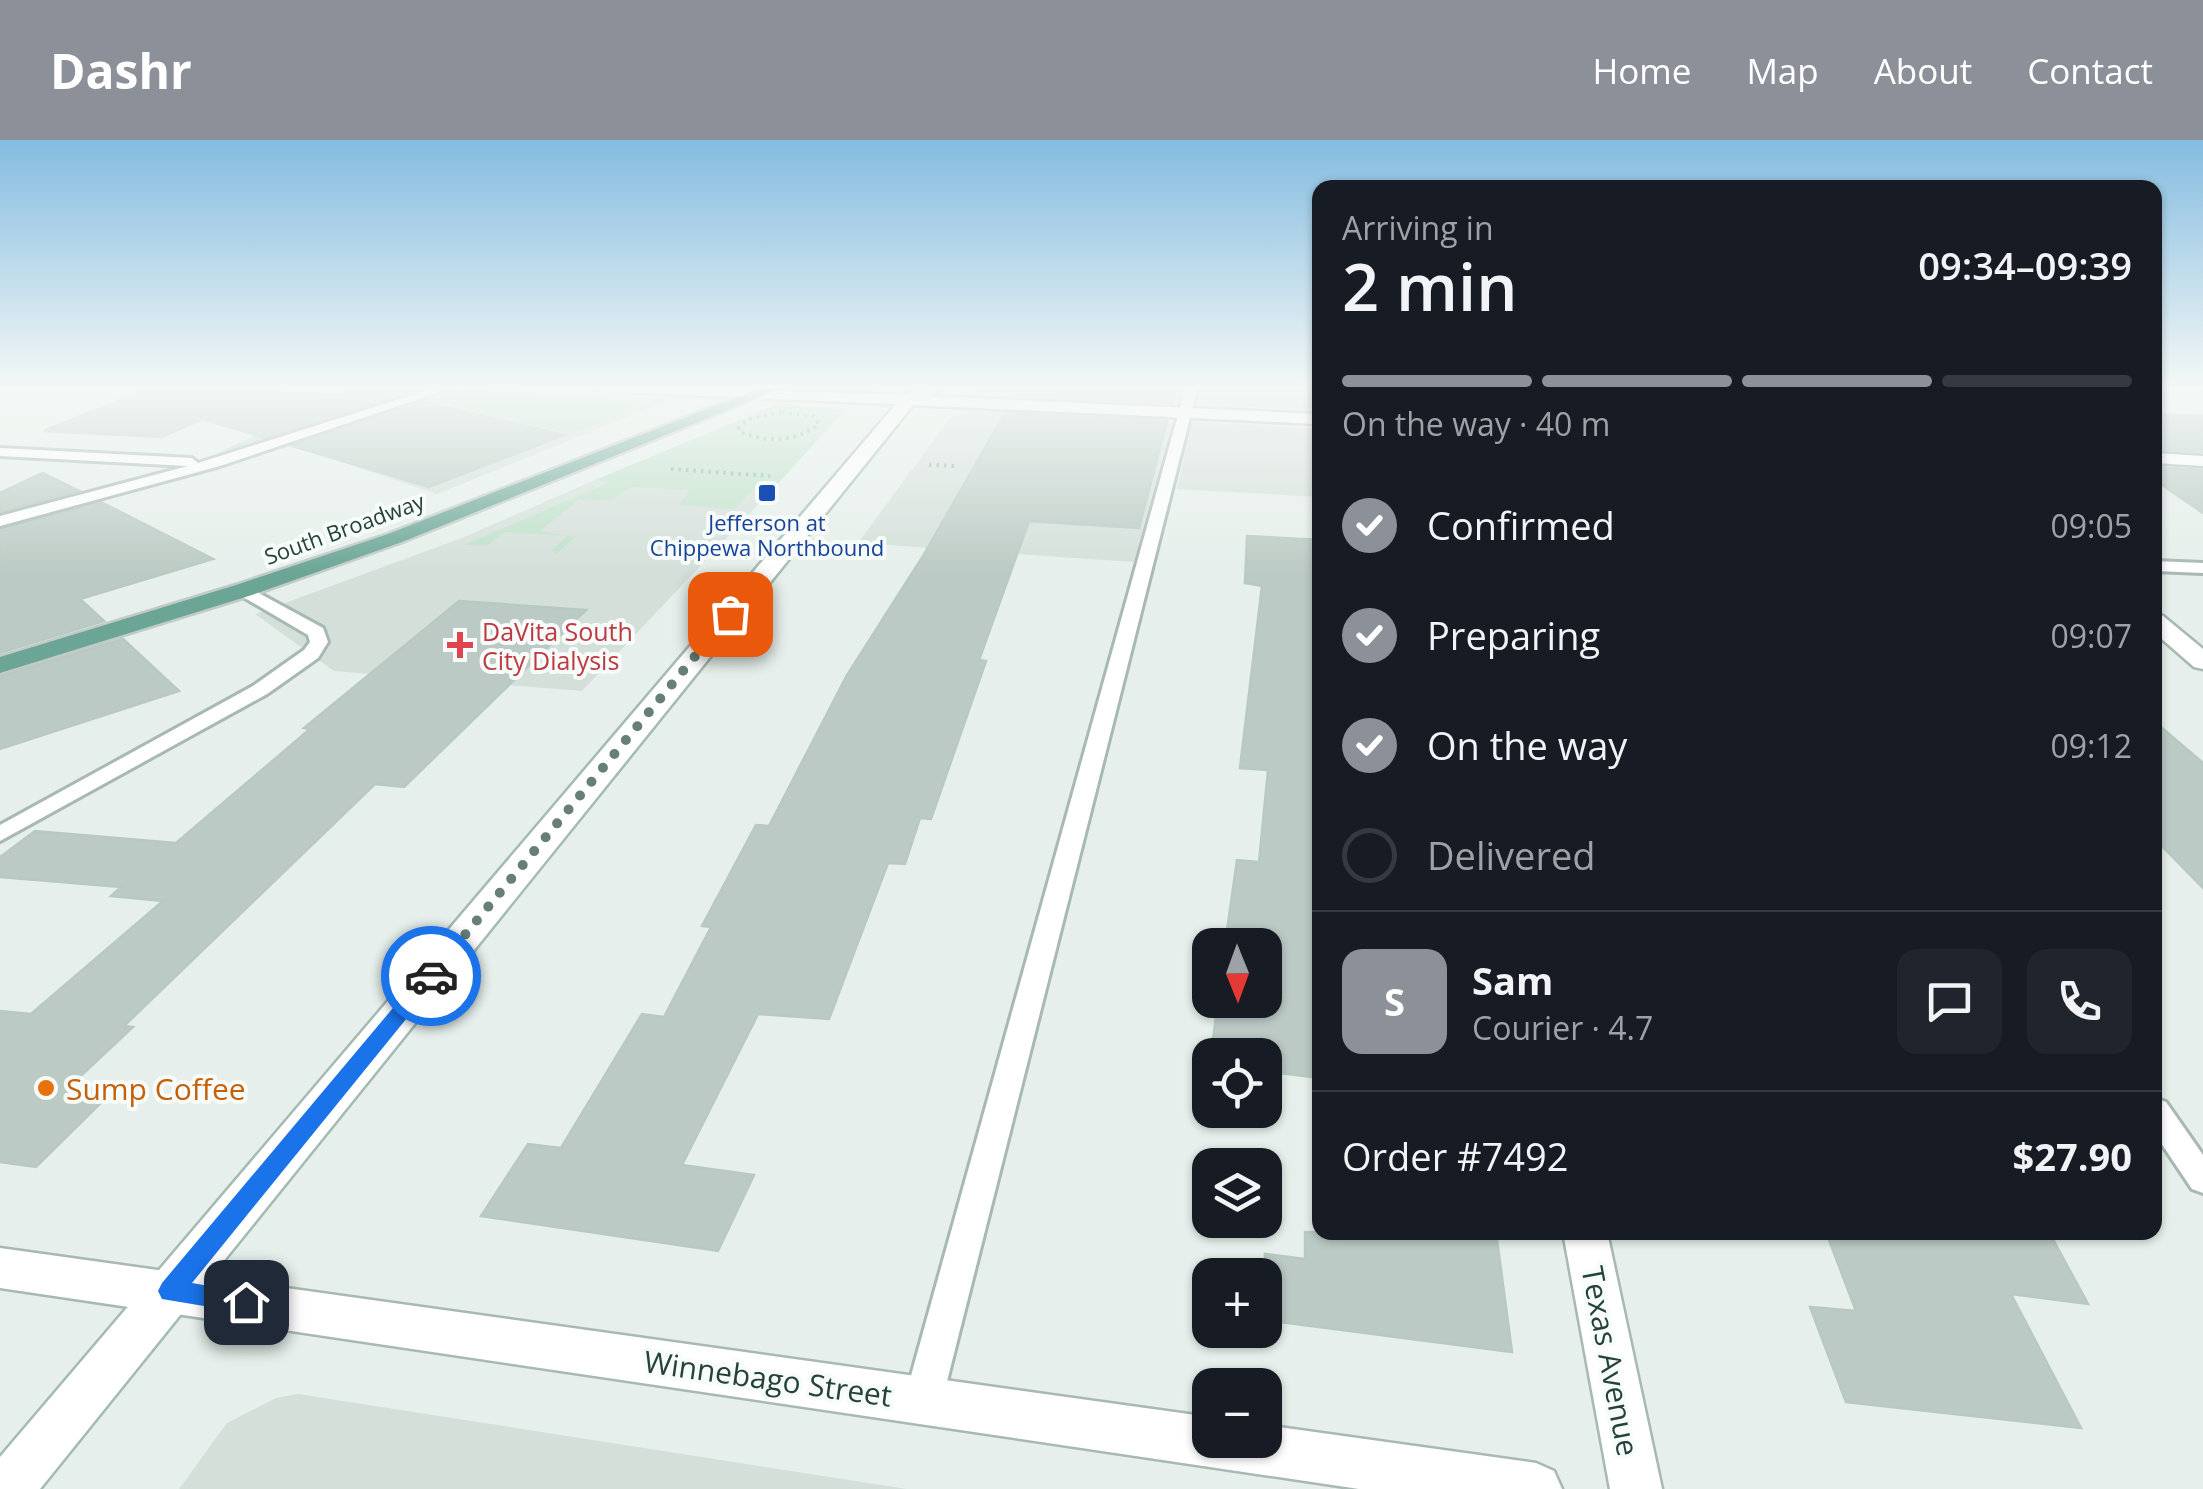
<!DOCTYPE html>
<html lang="en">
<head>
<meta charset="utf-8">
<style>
	:root { --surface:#171b24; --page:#20242c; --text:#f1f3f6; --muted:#9ea1a6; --line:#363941; --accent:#8c9099 }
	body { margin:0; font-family:"Open Sans",sans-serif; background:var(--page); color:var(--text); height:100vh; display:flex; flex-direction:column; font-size:38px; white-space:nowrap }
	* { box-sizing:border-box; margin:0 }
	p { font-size:32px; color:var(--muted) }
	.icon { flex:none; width:55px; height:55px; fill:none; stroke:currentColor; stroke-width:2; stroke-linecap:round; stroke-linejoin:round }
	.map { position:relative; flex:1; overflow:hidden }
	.details { position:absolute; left:1312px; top:40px; width:850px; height:1060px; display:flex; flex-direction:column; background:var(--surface); border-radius:20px; box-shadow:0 2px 8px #0004 }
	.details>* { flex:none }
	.needle { width:65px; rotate:179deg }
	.tools { position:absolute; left:1192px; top:788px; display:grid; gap:20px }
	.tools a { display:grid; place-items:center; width:90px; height:90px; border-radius:20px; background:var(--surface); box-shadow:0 2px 8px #0004; font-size:50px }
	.pin { position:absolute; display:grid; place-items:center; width:85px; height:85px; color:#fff; margin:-42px; border-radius:20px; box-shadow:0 5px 15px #0006 }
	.courier { position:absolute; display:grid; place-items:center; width:100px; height:100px; margin:-50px; border:8px solid #1a73e8; border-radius:50%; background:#fff; color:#222; box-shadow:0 2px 12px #0007 }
	.overview em { font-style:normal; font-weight:600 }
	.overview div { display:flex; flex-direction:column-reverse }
	.overview { display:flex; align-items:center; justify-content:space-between; height:170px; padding:0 30px }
	h1 { font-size:65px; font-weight:600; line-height:75px }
	.bar { display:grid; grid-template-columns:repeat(4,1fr); gap:15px 10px; align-content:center; height:120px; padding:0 30px }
	.bar i { height:12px; border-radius:8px; background:var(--line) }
	.bar .selected { background:var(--accent) }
	.bar p { grid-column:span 4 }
	.line { display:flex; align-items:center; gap:25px; padding:0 30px; border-top:2px solid var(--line) }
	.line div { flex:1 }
	.round { display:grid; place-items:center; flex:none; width:105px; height:105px; border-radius:20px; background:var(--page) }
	ol { padding:0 30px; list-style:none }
	li { display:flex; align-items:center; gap:30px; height:110px }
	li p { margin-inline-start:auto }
	li .icon { padding:10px; border-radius:50%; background:var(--accent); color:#fff; stroke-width:4 }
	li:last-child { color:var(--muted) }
	li i { width:55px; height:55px; border:5px solid var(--line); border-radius:50% }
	header { display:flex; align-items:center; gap:60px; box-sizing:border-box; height:140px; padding:0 50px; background:var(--accent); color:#fff }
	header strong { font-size:48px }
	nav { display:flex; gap:55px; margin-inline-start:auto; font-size:35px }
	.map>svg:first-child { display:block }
</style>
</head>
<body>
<header>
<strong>Dashr</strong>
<nav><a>Home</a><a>Map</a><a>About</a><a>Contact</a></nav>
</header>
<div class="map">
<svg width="2203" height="1349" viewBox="0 0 2203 1349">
	<rect width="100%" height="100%" fill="#e6efeb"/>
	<g fill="#d4dfda">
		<polygon points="974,246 1320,246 1320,270 988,255 972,252"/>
		<polygon points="467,248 659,258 667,261 437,354 291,305"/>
		<polygon points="972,272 1172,282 1134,422 858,403 950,278"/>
		<polygon points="1192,282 1320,289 1320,357 1177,349"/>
		<polygon points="595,340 772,350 582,551 334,531 255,474 462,398"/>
		<polygon points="298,1254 907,1349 179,1349 227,1283 276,1258"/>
	</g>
	<g fill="#bfe0c8">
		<polygon points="353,247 429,250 216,319 206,319"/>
		<polygon points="455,252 642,261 644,265 571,294 430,260"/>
		<polygon points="780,263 845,270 772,350 753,349 734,369 679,365 690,350 631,347 610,361 580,359 540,391 576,397 557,413 551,411 567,396 505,392 488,405 464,405 611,342 595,340"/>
	</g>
	<g fill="#bbcac4" stroke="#b8c9c2" stroke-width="2.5">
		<polygon points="155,246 275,246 261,252 398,256 265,298 202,279 162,297 44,291"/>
		<polygon points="1021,246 1178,246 1172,263 1015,256"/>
		<polygon points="423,262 564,295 429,347 292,306"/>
		<polygon points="1005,273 1167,281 1139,388 1029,381 979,520 986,521 931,679 920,678 905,724 888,723 829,879 758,874 682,1025 754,1035 718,1111 481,1076 528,1004 561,1008 642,874 664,877 711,787 702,786 756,685 769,686 847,535 923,416"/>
		<polygon points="2155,274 2203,276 2203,312 2155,309"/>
		<polygon points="2155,327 2203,330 2203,373 2155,340"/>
		<polygon points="43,333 79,351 0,372 0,353"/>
		<polygon points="101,362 213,419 80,459 104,481 0,513 0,389"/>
		<polygon points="1247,396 1320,400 1320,938 1265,931 1265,915 1211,915 1218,860 1265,860 1265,805 1225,805 1237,720 1259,722 1268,630 1240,628 1262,446 1245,443"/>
		<polygon points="459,461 586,470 404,647 375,644 124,886 133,887 71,945 114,950 36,1027 0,1022 0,871 31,874 163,761 111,756 121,747 0,737 0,717 35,691 176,703 310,589 304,588"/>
		<polygon points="123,499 179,551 0,609 0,536"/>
		<polygon points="2155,582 2203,623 2203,748 2155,699"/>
		<polygon points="1305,1092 1496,1092 1512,1212 1265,1180 1265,1114 1305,1119"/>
		<polygon points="1826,1092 2049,1092 2088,1164 2011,1154 2081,1288 1846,1262 1810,1167 1856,1171"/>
	</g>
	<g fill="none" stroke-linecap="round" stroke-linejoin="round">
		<defs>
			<g id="service">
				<polygon points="441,246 458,246 220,326 0,386 0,376 188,326 0,316 0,308 192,318 198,323"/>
				<polygon points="1186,246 1198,246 942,1261 936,1274 923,1279 910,1274 904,1261"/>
				<polygon points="2155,421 2203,423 2203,433 2155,431"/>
				<polygon points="244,445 323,488 328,502 318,518 267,554 0,701 0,685 253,546 304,510 310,502 308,495 238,454 238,446"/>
				<polygon points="2155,958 2166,962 2203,1015 2203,1053 2192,1049 2155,994"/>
			</g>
			<g id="minor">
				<polygon points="592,246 753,248 761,253 753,258 600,251"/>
				<polygon points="2155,474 2163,476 2203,509 2203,529 2194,527 2155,493"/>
				<polygon points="1563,1092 1607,1092 1662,1349 1610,1349"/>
				<polygon points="0,1108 1210,1277 1210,1300 1265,1300 1265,1285 1536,1323 1554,1331 1562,1349 1359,1349 0,1148"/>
			</g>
			<g id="secondary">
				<polygon points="926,246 946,246 930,256 1320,274 1320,284 913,265 40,1349 0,1349 0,1317 896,264 753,258 745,253 747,250 906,255"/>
				<polygon points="2155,313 2203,316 2203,326 2155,323"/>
			</g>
			<polygon id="primary" points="765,246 786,246 402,402 252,455 0,533 0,517 236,445 388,394"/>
		</defs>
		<use href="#service" stroke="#a8b8b2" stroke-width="6"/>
		<use href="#minor" stroke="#a8b8b2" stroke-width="5"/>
		<use href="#secondary" stroke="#a4bbb3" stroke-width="5"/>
		<use href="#primary" stroke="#c2cac8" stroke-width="5"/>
		<g stroke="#86b3a5" stroke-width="4" stroke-dasharray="2.5 5" stroke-linecap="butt">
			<path d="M782,272L813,276L819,284C796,302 767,303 740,292L739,288L749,279Z"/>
			<polyline points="929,325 957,326"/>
			<polyline points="671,329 770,336"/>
		</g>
		<use href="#service" fill="#fff" fill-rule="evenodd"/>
		<use href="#minor" fill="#fff" fill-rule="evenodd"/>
		<use href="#secondary" fill="#fff" fill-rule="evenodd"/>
		<use href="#primary" fill="#6aa596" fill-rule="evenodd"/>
	</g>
	<linearGradient id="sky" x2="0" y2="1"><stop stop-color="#84bce0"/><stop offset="0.57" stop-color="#f4f8f6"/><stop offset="1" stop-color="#f4f8f6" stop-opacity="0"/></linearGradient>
	<rect width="2203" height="434" fill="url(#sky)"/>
	<polygon fill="#1a73e8" points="431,829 440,836 437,841 192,1143 255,1154 258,1162 255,1170 246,1173 162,1159 158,1151 162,1143 424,831"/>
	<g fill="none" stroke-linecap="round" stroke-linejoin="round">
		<polyline stroke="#687f78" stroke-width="10" stroke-dasharray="0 18" points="431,836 730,474"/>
	</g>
	<rect fill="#1a4fb4" stroke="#f7fbf9" stroke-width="4" x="757" y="343" width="20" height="20" rx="5"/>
	<path fill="#e0444e" stroke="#f7fbf9" stroke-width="4" d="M455 490h10v10h10v10h-10v10h-10v-10h-10v-10h10z"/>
	<circle fill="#e8710a" stroke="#f7fbf9" stroke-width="4" cx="46" cy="948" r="10"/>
	<g text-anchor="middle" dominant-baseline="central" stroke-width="8" stroke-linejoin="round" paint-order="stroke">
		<g font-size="22" fill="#164399" stroke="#f7fbf9">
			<text x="767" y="382">Jefferson at<tspan x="767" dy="25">Chippewa Northbound</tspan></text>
		</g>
		<g font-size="22" fill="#24423a" stroke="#f7fbf9">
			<text transform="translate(344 388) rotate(-20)">South Broadway</text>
		</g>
		<g font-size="25" fill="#be3a42" stroke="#f7fbf9" text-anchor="start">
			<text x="482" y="491">DaVita South<tspan x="482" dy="29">City Dialysis</tspan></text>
		</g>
		<g font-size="30" fill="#c56008" stroke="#f7fbf9" text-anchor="start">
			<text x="66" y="948">Sump Coffee</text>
		</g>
		<g font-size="30" fill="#24423a" stroke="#f7fbf9">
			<text transform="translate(1611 1221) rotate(79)">Texas Avenue</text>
			<text transform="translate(768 1238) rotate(8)">Winnebago Street</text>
		</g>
	</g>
</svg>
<div class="tools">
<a><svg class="needle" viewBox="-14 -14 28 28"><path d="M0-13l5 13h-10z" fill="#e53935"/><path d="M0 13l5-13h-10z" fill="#9ea1a6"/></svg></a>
<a><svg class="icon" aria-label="locate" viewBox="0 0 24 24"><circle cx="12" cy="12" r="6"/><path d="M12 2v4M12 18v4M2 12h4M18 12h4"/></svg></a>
<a><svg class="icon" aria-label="layers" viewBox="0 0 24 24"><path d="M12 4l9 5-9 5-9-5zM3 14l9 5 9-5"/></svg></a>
<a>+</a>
<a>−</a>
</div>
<div class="pin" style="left:730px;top:474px;background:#ea580c"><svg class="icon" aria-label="bag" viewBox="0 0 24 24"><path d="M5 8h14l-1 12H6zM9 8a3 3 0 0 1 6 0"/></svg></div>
<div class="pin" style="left:246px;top:1162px;background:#1f2937"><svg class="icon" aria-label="home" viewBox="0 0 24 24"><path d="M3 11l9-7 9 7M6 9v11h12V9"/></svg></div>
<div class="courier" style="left:431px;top:836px"><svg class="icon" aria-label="car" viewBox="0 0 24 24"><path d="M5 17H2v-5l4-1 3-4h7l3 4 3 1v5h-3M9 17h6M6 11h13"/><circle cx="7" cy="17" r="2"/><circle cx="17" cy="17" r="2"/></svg></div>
<section class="details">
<div class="overview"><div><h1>2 min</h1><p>Arriving in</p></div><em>09:34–09:39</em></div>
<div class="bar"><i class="selected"></i><i class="selected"></i><i class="selected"></i><i></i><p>On the way · 40 m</p></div>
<ol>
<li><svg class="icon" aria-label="check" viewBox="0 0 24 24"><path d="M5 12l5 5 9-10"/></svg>Confirmed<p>09:05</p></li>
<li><svg class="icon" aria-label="check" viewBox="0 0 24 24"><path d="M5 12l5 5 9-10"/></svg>Preparing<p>09:07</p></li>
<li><svg class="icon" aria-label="check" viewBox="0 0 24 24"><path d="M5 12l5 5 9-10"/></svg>On the way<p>09:12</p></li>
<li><i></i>Delivered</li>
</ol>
<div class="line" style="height:180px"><b class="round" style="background:var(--accent);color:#fff">S</b><div><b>Sam</b><p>Courier · 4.7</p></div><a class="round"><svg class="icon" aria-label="chat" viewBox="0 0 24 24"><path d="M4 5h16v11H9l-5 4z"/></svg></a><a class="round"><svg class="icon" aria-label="phone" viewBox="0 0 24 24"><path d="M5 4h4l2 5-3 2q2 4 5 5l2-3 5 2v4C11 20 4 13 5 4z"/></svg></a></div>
<div class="line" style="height:130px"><div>Order #7492</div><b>$27.90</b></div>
</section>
</div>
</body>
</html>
